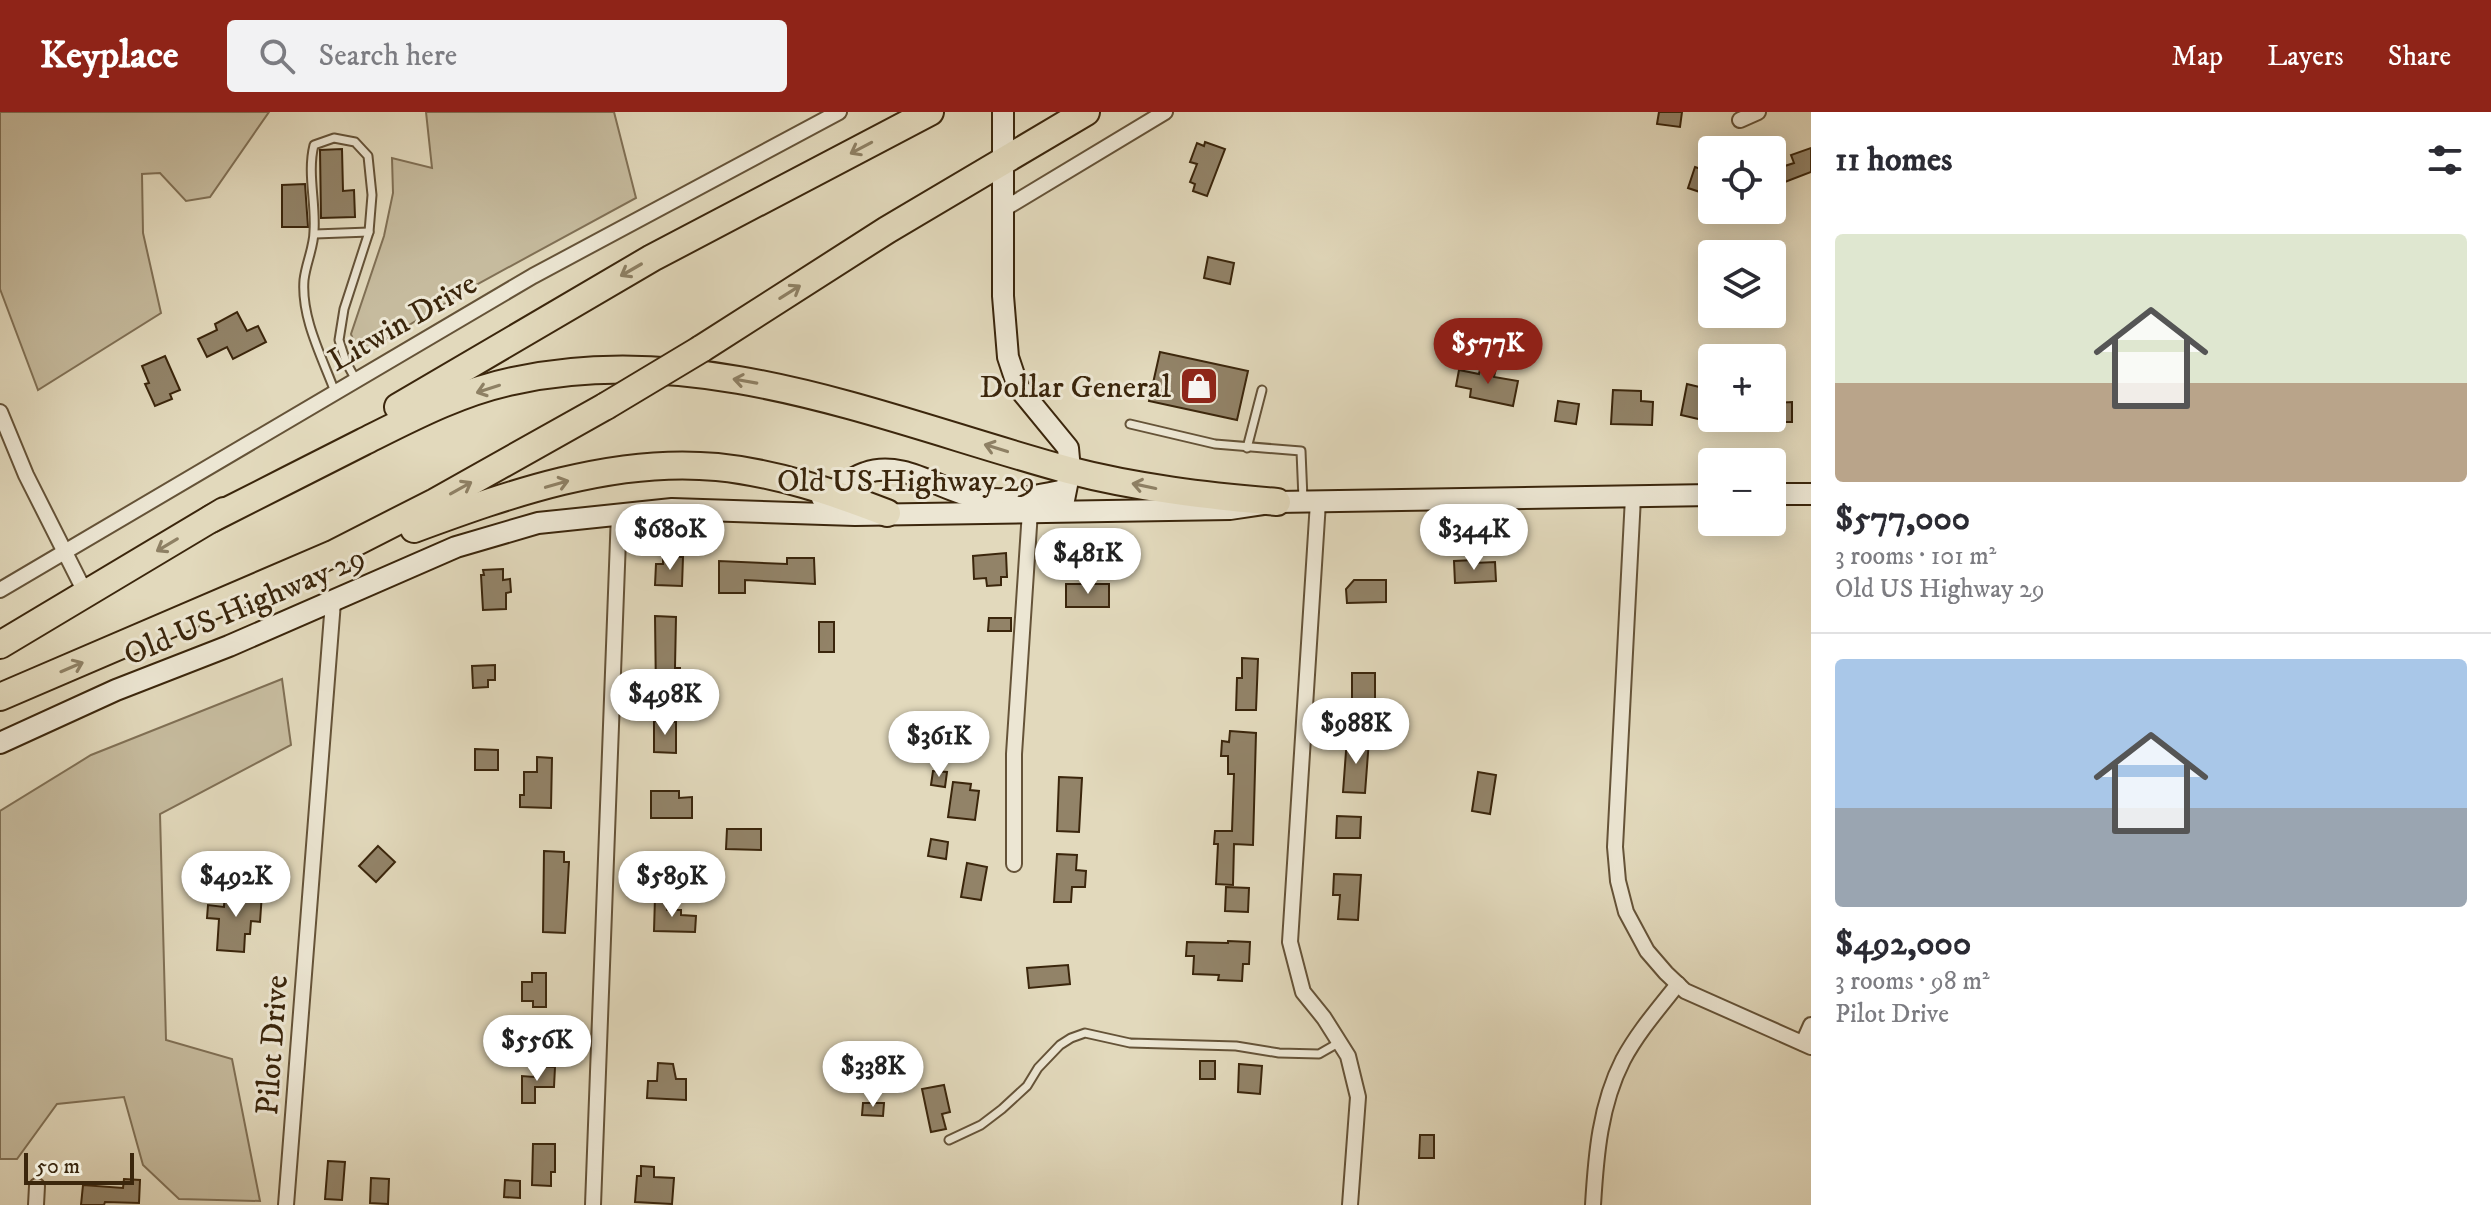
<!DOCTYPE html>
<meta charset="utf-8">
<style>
:root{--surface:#fff;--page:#f2f2f3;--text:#2b2b33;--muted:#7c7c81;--line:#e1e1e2;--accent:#8f2418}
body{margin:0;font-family:"IM FELL DW Pica",serif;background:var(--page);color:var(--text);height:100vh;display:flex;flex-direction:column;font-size:30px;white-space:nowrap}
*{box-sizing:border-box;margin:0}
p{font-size:26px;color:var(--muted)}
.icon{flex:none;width:44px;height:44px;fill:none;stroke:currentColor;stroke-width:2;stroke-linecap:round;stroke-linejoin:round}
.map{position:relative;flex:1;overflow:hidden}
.sheet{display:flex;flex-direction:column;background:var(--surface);width:680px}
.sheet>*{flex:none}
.fabs{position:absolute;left:1698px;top:24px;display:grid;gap:16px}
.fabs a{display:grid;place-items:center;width:88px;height:88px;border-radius:8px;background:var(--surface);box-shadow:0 4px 20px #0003;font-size:40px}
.scale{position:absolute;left:24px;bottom:20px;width:110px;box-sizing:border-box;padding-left:8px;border:4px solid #3b260c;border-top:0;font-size:22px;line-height:28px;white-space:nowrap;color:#3b260c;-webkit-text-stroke:6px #ece6d3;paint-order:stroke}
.price{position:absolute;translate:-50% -68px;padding:0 18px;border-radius:28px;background:#fff;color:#222;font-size:26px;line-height:52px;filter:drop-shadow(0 2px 4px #0008)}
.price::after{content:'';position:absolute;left:50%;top:48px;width:24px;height:18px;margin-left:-12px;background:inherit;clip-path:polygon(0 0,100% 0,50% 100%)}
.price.current{background:var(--accent);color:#fff}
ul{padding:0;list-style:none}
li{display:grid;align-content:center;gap:16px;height:424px;padding:0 24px}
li+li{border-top:2px solid var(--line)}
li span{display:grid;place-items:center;height:248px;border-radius:8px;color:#555}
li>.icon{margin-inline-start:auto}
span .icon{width:144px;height:144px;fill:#fffc;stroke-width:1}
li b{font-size:34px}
h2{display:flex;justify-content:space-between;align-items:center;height:96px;padding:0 24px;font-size:34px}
header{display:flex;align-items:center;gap:48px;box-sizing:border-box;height:112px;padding:0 40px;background:var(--accent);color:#fff}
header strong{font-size:38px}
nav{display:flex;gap:44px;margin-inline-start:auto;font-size:28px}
.search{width:560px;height:72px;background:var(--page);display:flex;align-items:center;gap:20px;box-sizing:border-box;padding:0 28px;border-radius:8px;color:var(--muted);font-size:30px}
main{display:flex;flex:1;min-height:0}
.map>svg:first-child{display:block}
.green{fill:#c6bb9e;stroke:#807055;stroke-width:2}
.building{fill:#928368;stroke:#3b260c;stroke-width:2}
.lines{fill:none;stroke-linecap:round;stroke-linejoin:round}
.lane-casing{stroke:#655338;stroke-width:11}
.street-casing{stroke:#655338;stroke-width:18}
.secondary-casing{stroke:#3b260c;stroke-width:24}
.highway-casing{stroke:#3b260c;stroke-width:30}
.lane{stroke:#ece6d3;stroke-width:7}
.street{stroke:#ece6d3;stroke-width:14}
.secondary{stroke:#ece6d3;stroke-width:20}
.highway{stroke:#e2d9bc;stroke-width:26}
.highway-bridge-casing{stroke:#3b260c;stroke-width:30;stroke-linecap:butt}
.highway-bridge{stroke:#e2d9bc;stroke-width:26}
.oneway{stroke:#8e8064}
.labels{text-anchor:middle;stroke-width:6;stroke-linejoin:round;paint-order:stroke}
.street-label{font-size:32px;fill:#3b260c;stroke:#ece6d3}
.poi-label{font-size:32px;fill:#3b260c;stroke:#ece6d3;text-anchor:end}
</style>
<header>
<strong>Keyplace</strong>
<div class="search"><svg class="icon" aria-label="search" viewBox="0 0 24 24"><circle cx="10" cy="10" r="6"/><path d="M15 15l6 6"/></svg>Search here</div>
<nav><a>Map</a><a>Layers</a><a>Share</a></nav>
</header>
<main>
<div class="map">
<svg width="1811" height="1093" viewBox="0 0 1811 1093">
<rect width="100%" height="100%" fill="#e2d9bc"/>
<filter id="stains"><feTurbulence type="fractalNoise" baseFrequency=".0025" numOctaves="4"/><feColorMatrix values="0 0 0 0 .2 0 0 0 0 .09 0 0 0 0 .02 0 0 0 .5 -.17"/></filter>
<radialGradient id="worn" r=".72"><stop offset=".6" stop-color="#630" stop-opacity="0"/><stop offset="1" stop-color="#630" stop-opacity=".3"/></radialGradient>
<!-- green -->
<g class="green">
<polygon points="0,0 269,0 210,85 186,89 160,61 142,62 143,121 161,201 38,278 0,177"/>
<polygon points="426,0 614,0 636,86 474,174 359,243 351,222 384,124 393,81 392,46 432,56"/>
<polygon points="282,567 291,633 160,702 166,928 232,947 260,1089 179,1087 143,1053 124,985 57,992 17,1047 0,1047 0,699 91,643"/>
</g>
<!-- building -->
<g class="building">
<polygon points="1659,0 1682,0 1680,15 1657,12"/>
<polygon points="1205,30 1225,37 1207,84 1193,79 1195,72 1190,70 1197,52 1190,50 1197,31 1204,34"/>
<polygon points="1811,36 1811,60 1772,75 1772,58 1794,51 1791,43"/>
<polygon points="342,37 343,79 354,78 355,105 321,106 320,38"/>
<polygon points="1695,55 1712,61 1712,84 1688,76"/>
<polygon points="305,72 308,115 282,115 282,73"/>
<polygon points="1208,145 1234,151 1230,172 1204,166"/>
<polygon points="237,200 247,219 258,214 266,230 233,247 227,235 207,245 198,227 217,218 215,212"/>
<polygon points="1160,240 1248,259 1237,308 1149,289"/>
<polygon points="165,244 180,278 170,282 172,287 155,294 145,272 149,271 142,254"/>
<polygon points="1481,253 1496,256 1494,265 1518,269 1513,294 1470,285 1471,277 1456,274 1459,258 1479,262"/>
<polygon points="1687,272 1712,278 1707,309 1681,303"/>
<polygon points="1613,278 1641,279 1641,289 1653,290 1652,313 1611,312"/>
<polygon points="1558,289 1579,292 1576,312 1555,309"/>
<polygon points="1792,290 1792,310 1772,310 1772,291"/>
<polygon points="1006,441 1007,465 1001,465 1001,473 987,474 986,466 974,467 973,444"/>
<polygon points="663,444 683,445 682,474 655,473 656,452 663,452"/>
<polygon points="787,446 814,446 815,472 745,468 745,481 719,481 719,449 787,452"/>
<polygon points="1474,448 1474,451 1495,450 1496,469 1455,471 1454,449"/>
<polygon points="503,457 503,468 510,467 511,480 506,481 506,497 483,498 481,463 484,463 483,458"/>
<polygon points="1354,468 1386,468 1386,490 1347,491 1346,477"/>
<rect x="1066" y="472" width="43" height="23"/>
<polygon points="655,504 676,505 675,556 680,556 679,583 656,583"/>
<polygon points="989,506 1011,506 1011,519 988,519"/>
<rect x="819" y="510" width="15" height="30"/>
<polygon points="1242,546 1258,547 1256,598 1236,598 1237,566 1242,566"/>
<polygon points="495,553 495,568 488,568 488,575 473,576 472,554"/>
<rect x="1352" y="561" width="23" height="32"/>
<polygon points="654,609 676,610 676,641 654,640"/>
<polygon points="1230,619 1256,621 1253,733 1234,732 1233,773 1216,772 1218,732 1214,732 1215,719 1232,719 1234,662 1228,662 1228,644 1221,644 1222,629 1229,630"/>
<polygon points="1347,626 1369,628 1365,681 1343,680"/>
<polygon points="475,637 498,638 498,658 475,658"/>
<polygon points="537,645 552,646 551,696 520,695 520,683 524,683 524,660 537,660"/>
<polygon points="933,659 947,660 945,675 931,673"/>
<polygon points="1478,660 1496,663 1490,702 1472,699"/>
<polygon points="1059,665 1082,666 1079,720 1057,719"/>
<polygon points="953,670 971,672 970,678 979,679 975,708 948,705"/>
<polygon points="651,679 679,679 679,686 692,685 692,706 651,706"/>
<polygon points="1337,704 1361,705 1360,726 1336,726"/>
<polygon points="727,717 761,717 761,738 726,737"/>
<polygon points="931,727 948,730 946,747 928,744"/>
<polygon points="378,734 395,750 376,770 359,754"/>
<polygon points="544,739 564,740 564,750 569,750 565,821 543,820"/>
<polygon points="1057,742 1077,743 1076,758 1086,759 1085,775 1072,775 1071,790 1054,790"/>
<polygon points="967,751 987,755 981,788 961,785"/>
<polygon points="1334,762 1361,763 1358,808 1338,807 1340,783 1333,783"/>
<polygon points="1226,775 1249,776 1248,800 1225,799"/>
<polygon points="225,778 262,781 260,810 251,809 250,822 245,822 244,840 217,838 219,807 207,806 208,793 224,795"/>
<polygon points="655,785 667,785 667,798 681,798 681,803 696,804 695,820 654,819"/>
<polygon points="1228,829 1250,830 1249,852 1243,852 1242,869 1218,868 1219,863 1193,862 1194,844 1186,844 1187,830 1228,831"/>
<polygon points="1068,853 1070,872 1029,876 1027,856"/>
<polygon points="532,861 546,861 546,895 533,895 533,889 522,889 522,870 532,870"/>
<rect x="1200" y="949" width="15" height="18"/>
<polygon points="658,951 673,952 676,967 686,967 686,988 647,986 648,969 657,969"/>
<polygon points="1239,952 1262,954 1260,982 1238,980"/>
<polygon points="534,954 555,955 554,975 535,975 535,991 522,991 522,964 534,965"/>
<polygon points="944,973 950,1000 942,1002 946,1017 931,1020 922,977"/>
<polygon points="863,991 884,991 883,1004 862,1003"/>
<polygon points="1420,1023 1434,1023 1434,1046 1419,1046"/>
<polygon points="533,1032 555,1032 555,1060 551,1060 551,1074 532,1073"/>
<polygon points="328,1049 345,1050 342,1088 325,1087"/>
<polygon points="641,1054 654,1055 654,1065 674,1066 672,1092 635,1090 637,1064 641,1064"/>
<polygon points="371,1066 389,1067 388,1092 370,1091"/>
<polygon points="124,1067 140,1068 139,1091 105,1090 104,1093 81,1093 83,1073 123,1076"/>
<polygon points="505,1068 520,1069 520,1086 504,1085"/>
</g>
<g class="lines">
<defs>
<g id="lane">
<polyline points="315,122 369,120"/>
<path d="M335 280C322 245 301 206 304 168 306 151 314 135 314 119 316 90 307 61 314 33L334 26 355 30 368 44 372 83 369 120 344 197 339 228 346 250 356 268"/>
<polyline points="1130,312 1215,332 1301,339 1303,387"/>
<polyline points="1247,336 1262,278"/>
<polyline points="949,1028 981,1013 1002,997 1027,974 1038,956 1060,933 1071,926 1085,921 1130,931 1236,934 1279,941 1319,942 1340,930"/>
</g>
<g id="street">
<polyline points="1740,8 1758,0"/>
<polyline points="1004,97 1165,0"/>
<polyline points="0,300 26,363 86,482"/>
<polyline points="1633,385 1615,735 1618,769 1626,800 1647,839 1666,861 1685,879 1811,935"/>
<polyline points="1318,390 1290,830 1303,880 1324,906 1348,944 1358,985 1350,1093"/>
<polyline points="0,478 533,164 839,0"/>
<polyline points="1014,752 1014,642 1030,399"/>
<polyline points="1803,931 1811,913"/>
<polyline points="36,1093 37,1074"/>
<polyline points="286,1093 333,490"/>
<polyline points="593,1093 619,401"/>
<path d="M1593 1093C1596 1043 1600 993 1623 948 1638 920 1659 896 1678 872"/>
</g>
<g id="secondary">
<polyline points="1003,0 1003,184 1008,245 1018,275 1068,336 1070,358 1062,398"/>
<polyline points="1772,382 1811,382"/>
<path d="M822 386C835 378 850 366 865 361 904 347 942 380 979 386 1009 390 1036 384 1065 378"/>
<polyline points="0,631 116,578 229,534 456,435 538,411 672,397 855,403 1230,397 1277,390 1712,383"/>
</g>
<g id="highway">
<polyline points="701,237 887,118 1086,0"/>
<polyline points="398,295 652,146 930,0"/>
<path d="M211 407C262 381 312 356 363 330 411 306 460 280 513 269 704 227 888 309 1068 358 1137 376 1207 384 1277 390"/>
<path d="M414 417C509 382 613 345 717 355 776 361 833 380 887 401"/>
<polyline points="0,533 224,399"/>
<polyline points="0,585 333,442 435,390 606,294"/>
</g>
</defs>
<!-- lane casing -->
<use href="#lane" class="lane-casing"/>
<!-- street casing -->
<use href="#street" class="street-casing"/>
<!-- secondary casing -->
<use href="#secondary" class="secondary-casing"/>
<!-- highway casing -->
<use href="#highway" class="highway-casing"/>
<!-- lane -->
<use href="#lane" class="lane"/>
<!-- street -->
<use href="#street" class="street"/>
<!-- secondary -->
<use href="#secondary" class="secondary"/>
<!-- highway -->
<use href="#highway" class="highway"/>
<defs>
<polyline id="highway-bridge" points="606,294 701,237"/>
</defs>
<!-- highway-bridge casing -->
<use href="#highway-bridge" class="highway-bridge-casing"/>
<!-- highway-bridge -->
<use href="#highway-bridge" class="highway-bridge"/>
</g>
<!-- one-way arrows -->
<defs><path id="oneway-shaft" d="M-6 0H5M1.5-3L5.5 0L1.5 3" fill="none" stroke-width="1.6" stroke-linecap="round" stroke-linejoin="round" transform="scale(2)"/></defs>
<g class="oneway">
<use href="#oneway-shaft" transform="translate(861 36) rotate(152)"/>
<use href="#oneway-shaft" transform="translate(631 158) rotate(150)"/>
<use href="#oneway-shaft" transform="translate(790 180) rotate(-32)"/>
<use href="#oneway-shaft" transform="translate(745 269) rotate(-170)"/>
<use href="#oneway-shaft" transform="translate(488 277) rotate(162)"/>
<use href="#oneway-shaft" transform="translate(996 336) rotate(-163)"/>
<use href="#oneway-shaft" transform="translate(557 372) rotate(-16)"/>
<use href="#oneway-shaft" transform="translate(1144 374) rotate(-168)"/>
<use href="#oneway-shaft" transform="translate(461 376) rotate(-29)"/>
<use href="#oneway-shaft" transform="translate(167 433) rotate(149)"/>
<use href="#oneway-shaft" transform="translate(72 555) rotate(-23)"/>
</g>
<!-- icons -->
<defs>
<symbol id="shop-square" viewBox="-11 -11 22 22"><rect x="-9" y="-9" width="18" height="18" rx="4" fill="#8f2418" stroke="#ece6d3"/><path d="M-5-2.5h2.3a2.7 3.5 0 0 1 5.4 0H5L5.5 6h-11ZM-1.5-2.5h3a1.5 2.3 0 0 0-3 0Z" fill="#fff"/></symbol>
</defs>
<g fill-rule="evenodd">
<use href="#shop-square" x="1177" y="252" width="44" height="44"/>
</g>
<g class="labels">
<!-- street labels -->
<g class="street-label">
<text transform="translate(402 209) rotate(-30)" y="11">Litwin Drive</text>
<text x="906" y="379">Old US Highway 29</text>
<text transform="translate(244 493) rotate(-23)" y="11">Old US Highway 29</text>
<text transform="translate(271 933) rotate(-86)" y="11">Pilot Drive</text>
</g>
<!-- poi labels -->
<g class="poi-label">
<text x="1171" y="285">Dollar General</text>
</g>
</g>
<rect width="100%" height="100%" filter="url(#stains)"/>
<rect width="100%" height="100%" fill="url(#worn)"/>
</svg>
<div class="fabs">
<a><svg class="icon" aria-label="locate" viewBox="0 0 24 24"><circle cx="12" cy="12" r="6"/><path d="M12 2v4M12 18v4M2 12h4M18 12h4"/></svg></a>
<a><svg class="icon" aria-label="layers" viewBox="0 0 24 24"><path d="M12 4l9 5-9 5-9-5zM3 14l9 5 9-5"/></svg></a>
<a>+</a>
<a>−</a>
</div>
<div class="scale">50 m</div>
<b class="price current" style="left:1488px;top:274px">$577K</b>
<b class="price" style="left:670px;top:460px">$680K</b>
<b class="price" style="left:1474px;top:460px">$344K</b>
<b class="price" style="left:1088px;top:484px">$481K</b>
<b class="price" style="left:665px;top:625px">$498K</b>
<b class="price" style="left:1356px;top:654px">$988K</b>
<b class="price" style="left:939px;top:667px">$361K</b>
<b class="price" style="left:236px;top:807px">$492K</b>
<b class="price" style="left:672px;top:807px">$589K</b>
<b class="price" style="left:537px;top:971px">$556K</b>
<b class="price" style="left:873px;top:997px">$338K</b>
</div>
<section class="sheet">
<h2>11 homes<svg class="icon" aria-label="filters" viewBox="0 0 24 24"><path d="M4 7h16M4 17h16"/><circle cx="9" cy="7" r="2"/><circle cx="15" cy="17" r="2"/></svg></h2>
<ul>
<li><span style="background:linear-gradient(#dfe7d0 60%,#b9a48a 0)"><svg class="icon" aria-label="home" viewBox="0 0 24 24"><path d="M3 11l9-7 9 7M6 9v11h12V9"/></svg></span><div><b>$577,000</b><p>3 rooms · 101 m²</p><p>Old US Highway 29</p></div></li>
<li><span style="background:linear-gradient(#a9c7e8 60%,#9aa5b1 0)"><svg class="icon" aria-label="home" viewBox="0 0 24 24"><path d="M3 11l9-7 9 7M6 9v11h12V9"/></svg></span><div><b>$492,000</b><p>3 rooms · 98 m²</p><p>Pilot Drive</p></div></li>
</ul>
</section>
</main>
